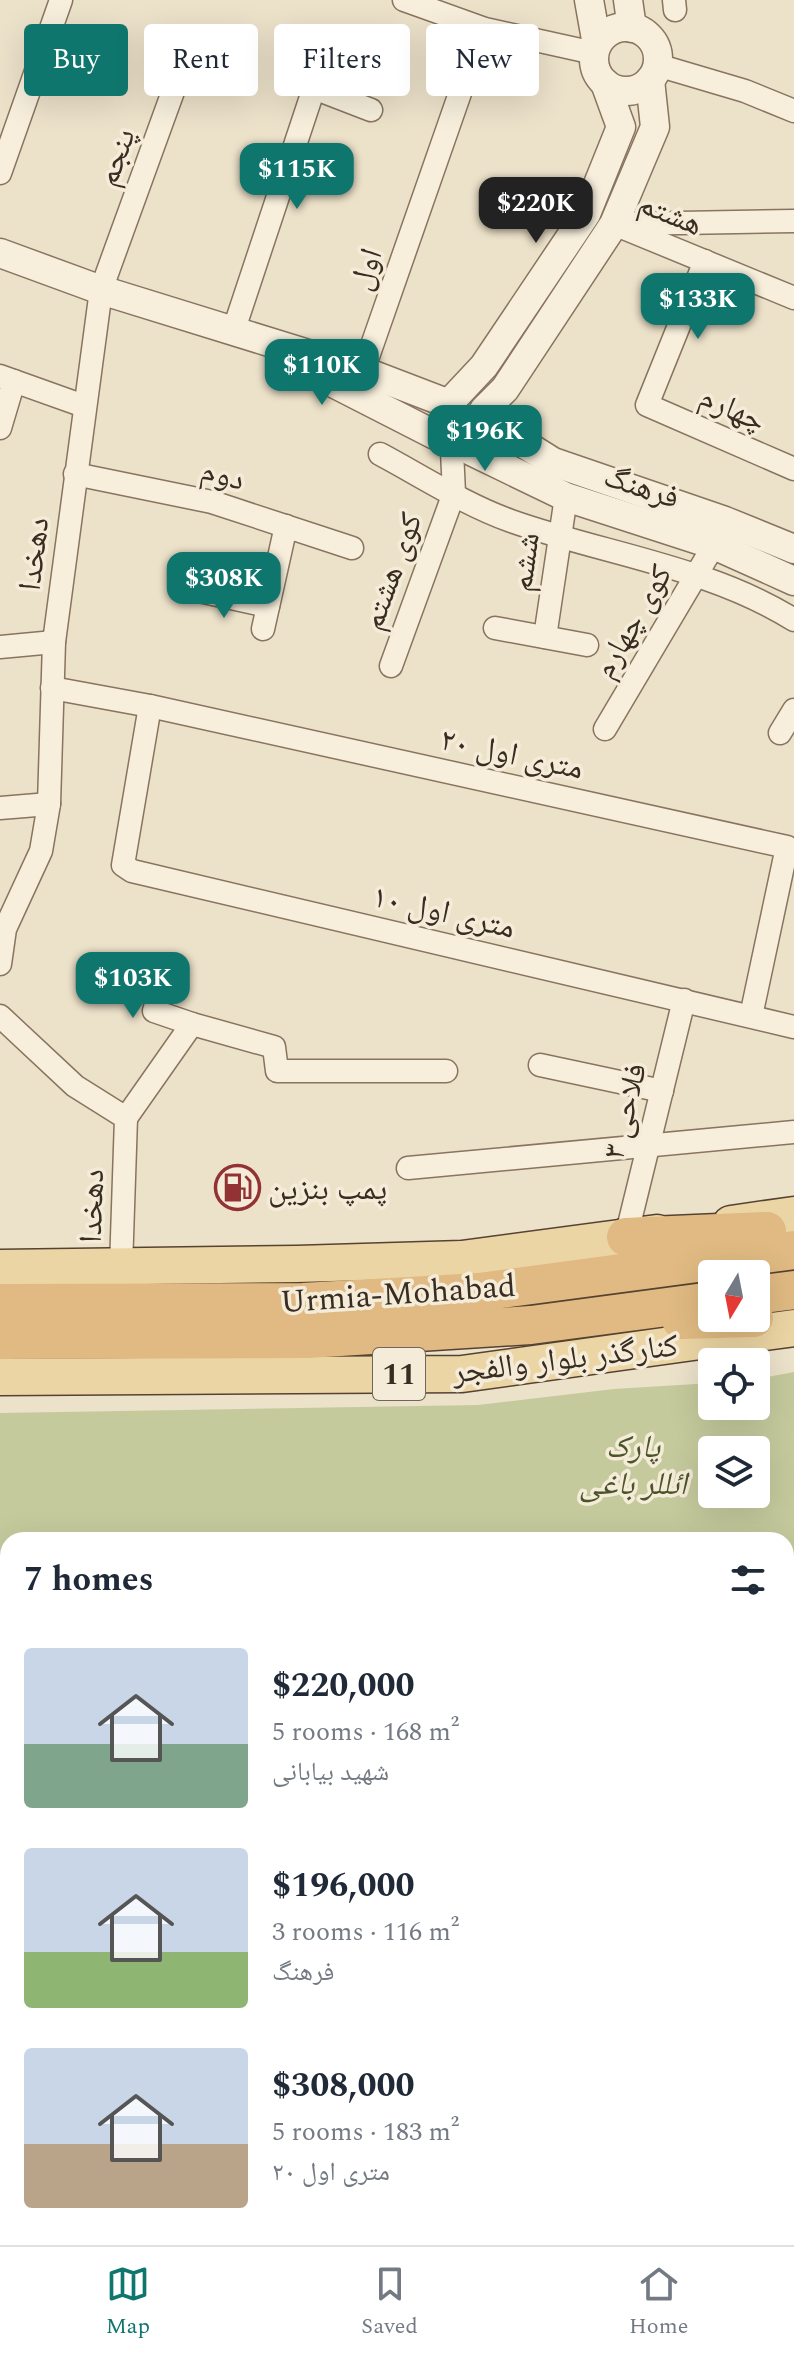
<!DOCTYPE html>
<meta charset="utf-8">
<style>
:root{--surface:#fff;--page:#f2f2f3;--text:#1f2937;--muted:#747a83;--line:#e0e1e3;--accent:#0f766e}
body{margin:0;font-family:Spectral,"Noto Naskh Arabic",serif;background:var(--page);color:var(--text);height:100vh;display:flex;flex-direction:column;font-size:30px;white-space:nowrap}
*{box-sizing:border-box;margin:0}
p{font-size:26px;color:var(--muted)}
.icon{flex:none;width:44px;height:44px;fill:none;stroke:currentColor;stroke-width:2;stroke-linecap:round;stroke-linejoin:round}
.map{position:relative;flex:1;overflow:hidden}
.side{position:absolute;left:0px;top:1532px;width:794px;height:714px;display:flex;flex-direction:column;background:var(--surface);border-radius:24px 24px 0 0;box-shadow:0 8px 32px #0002}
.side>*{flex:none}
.banner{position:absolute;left:24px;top:24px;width:746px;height:72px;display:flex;gap:16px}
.needle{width:52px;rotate:190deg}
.fabs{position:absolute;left:698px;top:1260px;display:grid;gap:16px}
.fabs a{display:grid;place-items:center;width:72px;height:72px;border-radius:8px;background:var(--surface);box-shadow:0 8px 32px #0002;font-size:40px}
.price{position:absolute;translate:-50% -68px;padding:0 18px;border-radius:16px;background:var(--accent);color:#fff;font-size:26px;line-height:52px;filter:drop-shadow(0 2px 4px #0008)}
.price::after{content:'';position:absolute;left:50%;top:48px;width:24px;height:18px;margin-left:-12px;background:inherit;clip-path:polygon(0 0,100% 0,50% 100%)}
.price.current{background:#222;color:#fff}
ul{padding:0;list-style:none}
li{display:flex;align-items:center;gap:24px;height:200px;padding:0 24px}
li span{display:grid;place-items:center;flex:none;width:224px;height:160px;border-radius:8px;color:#555}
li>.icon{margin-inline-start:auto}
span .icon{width:96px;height:96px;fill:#fffc;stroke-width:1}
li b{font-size:34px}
h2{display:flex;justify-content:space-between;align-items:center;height:96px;padding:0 24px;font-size:34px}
.chip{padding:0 28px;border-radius:8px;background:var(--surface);box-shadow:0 8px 32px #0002;font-size:28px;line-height:72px}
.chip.current{background:var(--accent);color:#fff}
.dock{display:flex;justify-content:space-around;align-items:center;height:112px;border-top:2px solid var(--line);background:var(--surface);font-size:22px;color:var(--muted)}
.dock a{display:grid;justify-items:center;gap:4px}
.dock .current{color:var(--accent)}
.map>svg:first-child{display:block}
.green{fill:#c5ca9d;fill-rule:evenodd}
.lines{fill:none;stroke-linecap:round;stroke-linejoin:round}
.river{stroke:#aac1ba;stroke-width:34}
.minor-casing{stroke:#88745f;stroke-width:25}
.tertiary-casing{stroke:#88745f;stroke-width:31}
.primary-casing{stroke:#564232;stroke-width:39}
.trunk-casing{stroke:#564232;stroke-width:41}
.minor{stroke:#f7efdc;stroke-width:22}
.tertiary{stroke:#f7efdc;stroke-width:28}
.primary{stroke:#ecd5a4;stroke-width:36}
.trunk{stroke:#e0ba82;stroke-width:38}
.labels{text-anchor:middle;stroke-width:7;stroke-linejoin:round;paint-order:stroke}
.shield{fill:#f4ecd8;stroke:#716658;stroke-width:2}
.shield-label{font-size:30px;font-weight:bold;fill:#392c21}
.street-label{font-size:32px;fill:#392c21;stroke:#f4ecd8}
.poi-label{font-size:32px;fill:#392c21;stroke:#f4ecd8;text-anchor:start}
.park-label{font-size:32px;font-style:italic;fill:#4a5429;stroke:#f4ecd8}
</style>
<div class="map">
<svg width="794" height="2245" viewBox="0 0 794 2245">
<rect width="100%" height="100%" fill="#ece1c9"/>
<!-- green -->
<g class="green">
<path d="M794 1372V1817L786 1818V1540H8V1830L0 1831V1413L478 1405 614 1389 712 1383V1406H756V1379ZM712 1450H756V1494H712Z"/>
<polygon points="786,1942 794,1944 794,2043 786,2041"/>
</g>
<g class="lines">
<!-- river -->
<g class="river">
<polyline points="0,1878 8,1877"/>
<polyline points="786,1888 794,1889"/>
</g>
<defs>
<g id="minor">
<polyline points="404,0 485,29 594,53"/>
<polyline points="674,0 675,10"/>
<polyline points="657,65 745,91 794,111"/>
<polyline points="0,173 61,0"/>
<polyline points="614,224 794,298"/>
<polyline points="623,224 794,221"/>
<polyline points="705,261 647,405 794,469"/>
<polyline points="233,332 314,88 371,110"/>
<polyline points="363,371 474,53"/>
<polyline points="0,376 84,406"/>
<polyline points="0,428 14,381"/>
<path d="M380 454C423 477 466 505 511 521 604 554 710 567 794 620"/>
<polyline points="75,474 212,502 352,548"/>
<polyline points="190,589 268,606"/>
<polyline points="495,628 587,645"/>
<polyline points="263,629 286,526"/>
<polyline points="545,637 566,497"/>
<polyline points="0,647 54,642"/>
<polyline points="391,666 454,493 452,451"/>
<polyline points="52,688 150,706 787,847 751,1016"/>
<polyline points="150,706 123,865 132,871 794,1027"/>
<polyline points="605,729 714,545"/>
<polyline points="780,733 794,710"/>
<polyline points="0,808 49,804"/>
<polyline points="0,964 5,929 41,851 49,804 54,642 101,290 183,64 164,58"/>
<polyline points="166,971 154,1011 192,1024"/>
<polyline points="0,1016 75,1086 126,1118 121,1267"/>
<polyline points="540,1065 662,1091"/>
<polyline points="126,1118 192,1024 274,1047 277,1071 446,1071"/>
<polyline points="408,1168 794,1132"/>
<polyline points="626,1237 684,1000"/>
<polyline points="0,2192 8,2182"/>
<polyline points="531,2238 536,2245"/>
<polyline points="619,2238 627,2245"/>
<polyline points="0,2241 5,2245"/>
<polyline points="181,2245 186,2238"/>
</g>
<g id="tertiary">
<polyline points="589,0 597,45"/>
<polyline points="628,0 632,28"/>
<circle cx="626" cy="59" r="32"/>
<polyline points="0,253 101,290 363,371 444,402"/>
<polyline points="298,365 435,435"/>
<polyline points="454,398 484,366 586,214 621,127 605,83"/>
<polyline points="484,410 505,389 614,224 655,127 650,80"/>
<polyline points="489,422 553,462 725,521 794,549"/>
<polyline points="471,451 566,497 714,545 794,581"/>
<polyline points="0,1989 8,1988"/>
<polyline points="786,2078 794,2080"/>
<polyline points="385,2238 390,2245"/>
</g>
<g id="primary">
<polyline points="731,1224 794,1215"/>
<polyline points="0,1268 297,1264 462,1259 657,1233"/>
<polyline points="0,1377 462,1374 794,1328"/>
</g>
<g id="trunk">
<polyline points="626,1237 767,1231"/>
<polyline points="756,1295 794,1290"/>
<polyline points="0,1303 303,1302 479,1292 794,1250"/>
<polyline points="681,1320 754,1318"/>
<polyline points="0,1340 308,1339 531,1325 712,1301"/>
</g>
</defs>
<!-- minor casing -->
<use href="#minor" class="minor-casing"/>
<!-- tertiary casing -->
<use href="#tertiary" class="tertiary-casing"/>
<!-- primary casing -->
<use href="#primary" class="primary-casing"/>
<!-- trunk casing -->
<use href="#trunk" class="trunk-casing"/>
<!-- minor -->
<use href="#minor" class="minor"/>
<!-- tertiary -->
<use href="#tertiary" class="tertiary"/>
<!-- primary -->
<use href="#primary" class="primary"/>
<!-- trunk -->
<use href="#trunk" class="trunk"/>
</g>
<!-- icons -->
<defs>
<symbol id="fuel-ring" viewBox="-11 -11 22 22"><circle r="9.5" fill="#f4ecd8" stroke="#933234" stroke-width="1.5"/><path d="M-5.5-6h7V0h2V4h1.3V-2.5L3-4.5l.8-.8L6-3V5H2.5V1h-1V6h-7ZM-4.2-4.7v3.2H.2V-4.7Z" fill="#933234"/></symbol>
</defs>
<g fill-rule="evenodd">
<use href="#fuel-ring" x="212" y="1162" width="51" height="51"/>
</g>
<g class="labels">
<!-- shield labels -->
<rect class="shield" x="373" y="1348" width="52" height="52" rx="6"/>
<g class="shield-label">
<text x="399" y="1384">11</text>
</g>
<!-- street labels -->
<g class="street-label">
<text transform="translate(115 157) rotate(-70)" y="11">پنجم</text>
<text transform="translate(671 213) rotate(22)" y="11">هشتم</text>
<text transform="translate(365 269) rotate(-71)" y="11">اول</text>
<text transform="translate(733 408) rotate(24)" y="11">چهارم</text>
<text transform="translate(223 474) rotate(15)" y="11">دوم</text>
<text transform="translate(642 486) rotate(18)" y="11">فرهنگ</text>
<text transform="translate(33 554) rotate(-83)" y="11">دهخدا</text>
<text transform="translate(524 562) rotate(-82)" y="11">ششم</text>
<text transform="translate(391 571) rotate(-70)" y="11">کوی هشتم</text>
<text transform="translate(632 621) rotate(-60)" y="11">کوی چهارم</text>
<text transform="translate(512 753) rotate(12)" y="11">۲۰ متری اول</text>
<text transform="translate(444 911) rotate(13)" y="11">۱۰ متری اول</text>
<text transform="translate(624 1111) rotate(-76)" y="11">فلاحی ۳</text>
<text transform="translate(91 1206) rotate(-88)" y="11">دهخدا</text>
<text transform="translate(398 1293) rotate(-4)" y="11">Urmia-Mohabad</text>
<text transform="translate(565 1358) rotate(-7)" y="11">کنارگذر بلوار والفجر</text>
</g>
<!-- poi labels -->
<g class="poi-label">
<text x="268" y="1199">پمپ بنزین</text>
</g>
<!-- park labels -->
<g class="park-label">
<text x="633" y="1457">پارک<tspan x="633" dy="37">ائللر باغی</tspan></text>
</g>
</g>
</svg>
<div class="fabs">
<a><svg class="needle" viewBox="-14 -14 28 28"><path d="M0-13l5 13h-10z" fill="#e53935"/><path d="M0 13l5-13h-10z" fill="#747a83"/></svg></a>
<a><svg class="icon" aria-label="locate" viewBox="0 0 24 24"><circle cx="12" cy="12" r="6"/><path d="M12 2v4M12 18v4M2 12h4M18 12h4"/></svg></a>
<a><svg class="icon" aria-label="layers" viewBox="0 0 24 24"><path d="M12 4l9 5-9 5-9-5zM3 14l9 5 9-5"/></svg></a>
</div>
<b class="price" style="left:297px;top:211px">$115K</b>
<b class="price current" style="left:536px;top:245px">$220K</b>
<b class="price" style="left:698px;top:341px">$133K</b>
<b class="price" style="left:322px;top:407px">$110K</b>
<b class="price" style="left:485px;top:473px">$196K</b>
<b class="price" style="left:224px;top:620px">$308K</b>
<b class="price" style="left:133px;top:1020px">$103K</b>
<div class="banner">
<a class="chip current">Buy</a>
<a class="chip">Rent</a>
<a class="chip">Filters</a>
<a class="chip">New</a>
</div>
<section class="side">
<h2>7 homes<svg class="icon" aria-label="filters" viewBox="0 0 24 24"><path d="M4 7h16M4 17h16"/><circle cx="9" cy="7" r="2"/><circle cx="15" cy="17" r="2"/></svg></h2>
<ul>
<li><span style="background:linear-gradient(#c9d6e8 60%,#7fa58c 0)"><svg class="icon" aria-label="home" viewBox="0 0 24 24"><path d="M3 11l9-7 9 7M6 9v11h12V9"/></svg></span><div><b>$220,000</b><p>5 rooms · 168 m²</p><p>شهید بیابانی</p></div></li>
<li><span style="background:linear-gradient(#c9d6e8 65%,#8fb573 0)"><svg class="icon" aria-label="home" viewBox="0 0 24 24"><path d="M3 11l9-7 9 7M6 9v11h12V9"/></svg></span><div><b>$196,000</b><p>3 rooms · 116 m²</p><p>فرهنگ</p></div></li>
<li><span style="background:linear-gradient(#c9d6e8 60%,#b9a48a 0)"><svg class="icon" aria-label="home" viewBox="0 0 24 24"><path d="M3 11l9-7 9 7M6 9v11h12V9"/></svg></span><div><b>$308,000</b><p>5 rooms · 183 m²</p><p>۲۰ متری اول</p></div></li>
</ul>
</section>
</div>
<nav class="dock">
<a class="current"><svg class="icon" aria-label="map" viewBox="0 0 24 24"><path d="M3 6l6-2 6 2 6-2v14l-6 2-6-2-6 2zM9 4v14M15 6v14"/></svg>Map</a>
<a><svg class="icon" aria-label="saved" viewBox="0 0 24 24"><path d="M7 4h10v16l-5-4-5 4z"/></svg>Saved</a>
<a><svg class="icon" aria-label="home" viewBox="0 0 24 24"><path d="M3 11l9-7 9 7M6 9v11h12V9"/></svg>Home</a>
</nav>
